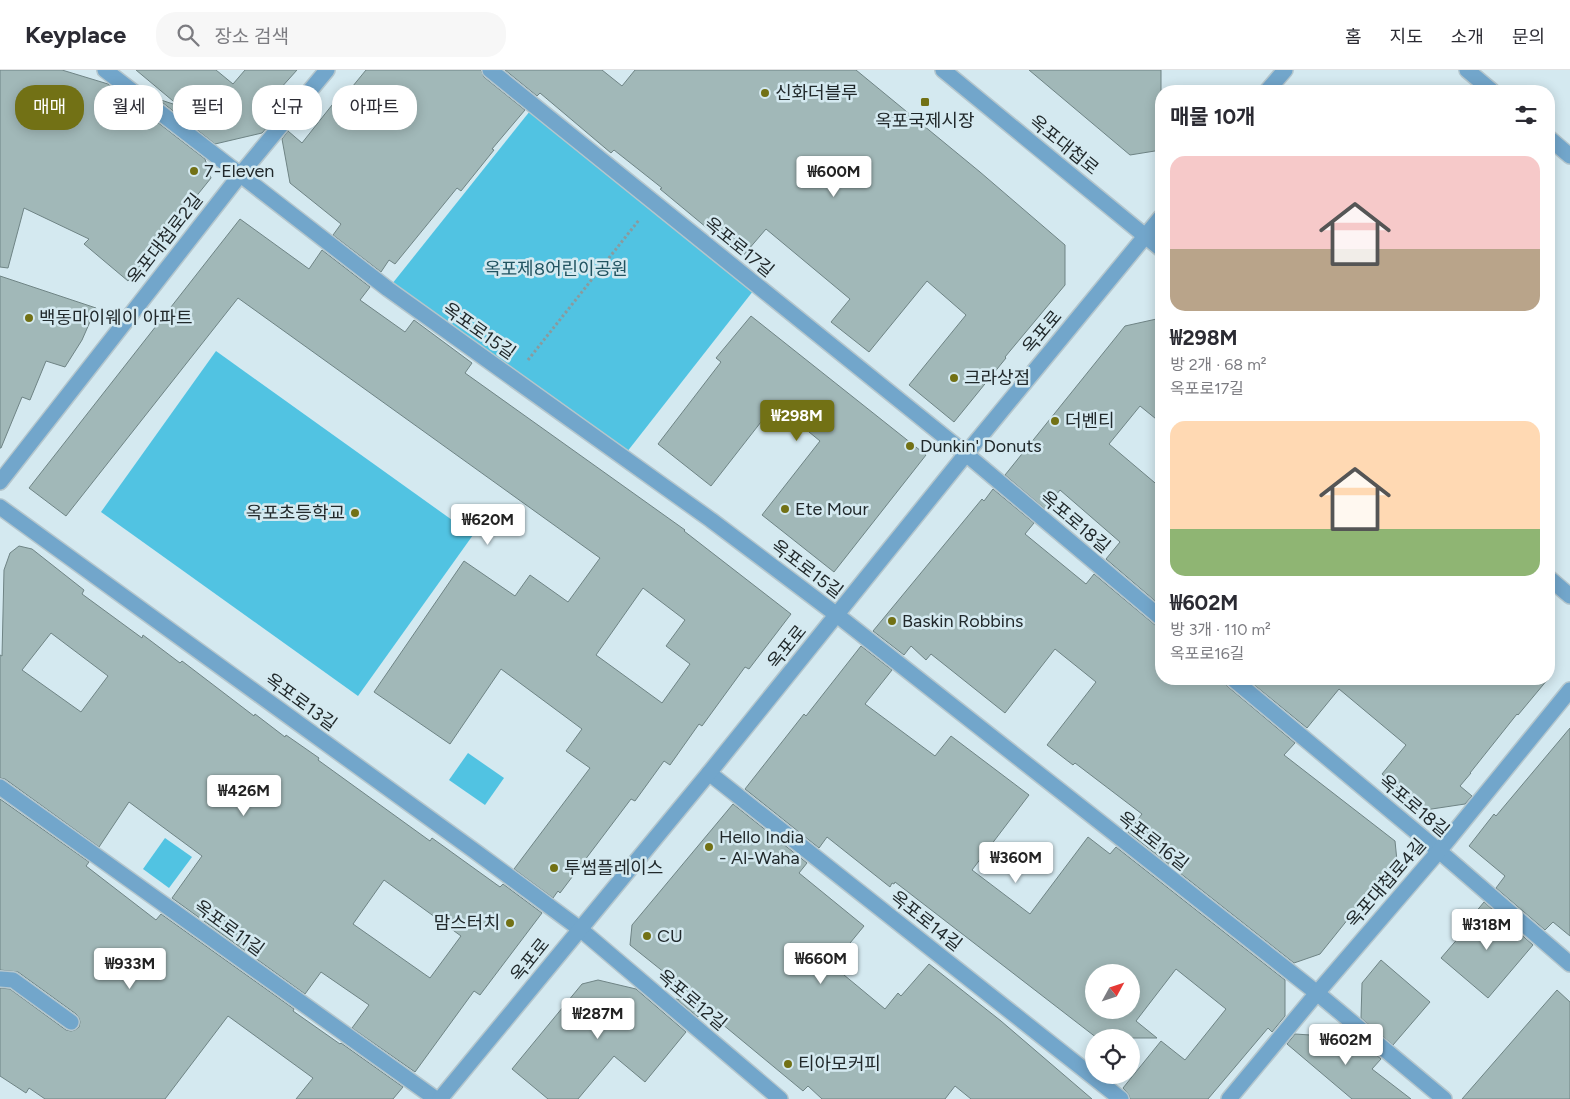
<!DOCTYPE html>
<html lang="ko">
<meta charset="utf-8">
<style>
:root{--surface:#fff;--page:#f7f7f7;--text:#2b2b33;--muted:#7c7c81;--line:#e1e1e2;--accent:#727115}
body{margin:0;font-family:Figtree,"Noto Sans KR",sans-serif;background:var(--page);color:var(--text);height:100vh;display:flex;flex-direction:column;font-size:19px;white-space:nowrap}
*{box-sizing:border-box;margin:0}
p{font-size:16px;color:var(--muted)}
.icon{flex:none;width:28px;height:28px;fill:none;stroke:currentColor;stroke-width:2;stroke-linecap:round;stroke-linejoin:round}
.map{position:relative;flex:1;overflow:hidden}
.drawer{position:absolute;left:1155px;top:15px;width:400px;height:600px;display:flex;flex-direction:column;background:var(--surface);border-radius:20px;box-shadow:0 2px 12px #0003}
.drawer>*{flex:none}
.hud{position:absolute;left:15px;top:15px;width:475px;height:45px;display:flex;gap:10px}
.needle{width:32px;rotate:50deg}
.controls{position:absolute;left:1085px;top:894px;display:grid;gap:10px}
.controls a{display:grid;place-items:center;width:55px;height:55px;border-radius:50%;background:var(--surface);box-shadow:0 2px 12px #0003;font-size:25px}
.price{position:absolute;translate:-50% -42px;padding:0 11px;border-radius:5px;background:#fff;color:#222;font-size:16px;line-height:32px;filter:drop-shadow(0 1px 2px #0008)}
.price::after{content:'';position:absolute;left:50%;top:30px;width:15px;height:11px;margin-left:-8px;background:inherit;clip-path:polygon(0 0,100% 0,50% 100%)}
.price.on{background:var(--accent);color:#fff}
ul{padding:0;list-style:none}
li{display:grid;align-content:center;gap:10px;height:265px;padding:0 15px}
li span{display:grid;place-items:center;height:155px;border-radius:15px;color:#555}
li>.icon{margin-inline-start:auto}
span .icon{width:90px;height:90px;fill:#fffc;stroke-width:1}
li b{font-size:21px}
h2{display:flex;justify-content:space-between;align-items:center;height:60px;padding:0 15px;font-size:21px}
.pill{padding:0 18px;border-radius:20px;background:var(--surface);box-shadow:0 2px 12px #0003;font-size:18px;line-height:45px}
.pill.on{background:var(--accent);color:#fff}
header{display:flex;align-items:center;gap:30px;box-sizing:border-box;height:70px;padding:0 25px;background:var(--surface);border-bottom:1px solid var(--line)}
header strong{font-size:24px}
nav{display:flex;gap:28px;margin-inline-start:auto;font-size:18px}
.search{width:350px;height:45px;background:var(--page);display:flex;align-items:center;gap:12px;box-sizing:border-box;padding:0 18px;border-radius:20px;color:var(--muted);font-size:19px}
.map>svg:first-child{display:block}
.green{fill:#51c3e2}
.building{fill:#a1b8b8;stroke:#6f8485;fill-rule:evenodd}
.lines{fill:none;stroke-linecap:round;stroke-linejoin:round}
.minor-casing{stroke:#b4c6cd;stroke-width:18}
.path{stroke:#8a9a9e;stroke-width:3;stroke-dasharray:2.5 2.5;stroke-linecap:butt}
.minor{stroke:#72a6cb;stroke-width:15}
.poi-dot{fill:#727115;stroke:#d4e9f0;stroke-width:2}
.labels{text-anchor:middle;stroke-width:5;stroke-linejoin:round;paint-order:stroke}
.poi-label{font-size:18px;fill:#21292b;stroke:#d4e9f0;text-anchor:start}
.street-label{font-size:18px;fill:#21292b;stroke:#d4e9f0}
.park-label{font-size:18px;fill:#215360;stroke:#d4e9f0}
</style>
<header>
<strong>Keyplace</strong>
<div class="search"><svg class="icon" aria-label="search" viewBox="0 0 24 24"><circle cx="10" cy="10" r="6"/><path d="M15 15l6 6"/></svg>장소 검색</div>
<nav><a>홈</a><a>지도</a><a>소개</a><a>문의</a></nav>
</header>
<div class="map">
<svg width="1570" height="1029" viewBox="0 0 1570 1029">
<rect width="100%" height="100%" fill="#d4e9f0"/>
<!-- green -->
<g class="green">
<polygon points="534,36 757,216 623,387 388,219"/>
<polygon points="216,281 473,465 358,626 101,442"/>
<polygon points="468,683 504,708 485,735 449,710"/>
<polygon points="165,768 192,787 169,818 143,799"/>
</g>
<!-- building -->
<g class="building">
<polygon points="0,0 62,0 108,14 205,89 211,108 128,211 84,174 89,169 24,138 8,198 0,197"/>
<polygon points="136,0 216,0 233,14 245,0 297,0 262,39 274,49 262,63 215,74 158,29 179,36"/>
<polygon points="366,0 481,0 484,7 525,40 492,79 494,80 461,121 457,118 395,194 389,190 381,202 333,165 341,154 290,113 282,69 288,61 302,73 336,30 339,33"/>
<polygon points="505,0 602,0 622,16 635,0 856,0 980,102 1065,175 1065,215 1005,287 1006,288 954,352 909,315 966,245 927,211 869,282 831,252 850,229 766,159 742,187 660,119 662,118 614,80 611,83 540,23 537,26"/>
<polygon points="1029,0 1161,0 1161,80 1130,85"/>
<path d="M240 149 309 199 322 180 370 217 360 230 405 262 414 250 472 293 465 303 685 460 684 461 791 544 749 599 745 597 702 656 699 654 670 695 664 691 635 731 631 729 560 823 558 821 553 828 514 799 590 698 566 681 582 659 501 599 450 674 374 622 464 491 515 526 530 505 568 532 600 488 238 228 66 446 29 418ZM643 518 685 550 666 576 690 594 662 633 596 585Z"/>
<polygon points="0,206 96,238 82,270 65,297 46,291 30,330 22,327 1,378 0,378"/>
<polygon points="751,246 926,385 834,502 762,445 820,371 775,334 711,416 658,374 721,292 716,288"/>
<polygon points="1161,248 1161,353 1140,336 1109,374 1161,418 1161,536 1106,489 1120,472 1060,420 1045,439 1005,405 1125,256"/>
<polygon points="993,419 1034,453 1025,464 1086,514 1094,504 1155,555 1161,557 1161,609 1224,609 1227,616 1295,673 1284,685 1395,771 1397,791 1371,825 1369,823 1320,884 1294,893 1128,762 1142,744 1075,693 1073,695 1047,675 1096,612 1055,579 1005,643 931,584 926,590 911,576 904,585 873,561 982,429 984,431"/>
<path d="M19 476 32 479 84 520 82 524 142 568 143 565 180 593 182 591 254 646 255 644 285 667 286 665 319 688 318 690 430 771 432 768 500 817 503 814 542 843 480 925 474 921 415 1002 352 958 369 935 321 902 305 924 172 828 202 786 129 732 99 777 5 709 0 708V585L2 586 4 500 10 483ZM51 563 108 606 81 642 22 600ZM384 810 461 866 430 908 353 854Z"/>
<path d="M861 576 892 600 865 634 935 686 951 666 1029 725 972 800 1030 844 1088 767 1110 784 1116 777 1285 910V946L1272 962 1268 958 1208 1029H1130L1129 1025 1123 1018 1161 971 1185 990 1226 939 1176 899 1136 951 1157 968H1097L895 812 894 814 892 813 890 817 827 767 819 778 745 719 804 644 806 646ZM1094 902H1131V940H1094Z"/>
<polygon points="1247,609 1548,609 1518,645 1517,644 1470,703 1471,703 1460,716 1472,726 1465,734 1425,740 1382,704 1406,675 1339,619 1307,658"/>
<polygon points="1570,658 1570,866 1553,852 1545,860 1496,818 1505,806 1469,776 1494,744 1496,746"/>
<polygon points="0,729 89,792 86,796 156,850 161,844 294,939 293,941 340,974 341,973 403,1017 393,1029 296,1029 313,1008 228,946 165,1029 45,1029 29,1018 26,1023 0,1006 0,918 10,919 66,960 71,961 75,960 79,957 80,952 79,948 76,944 18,902 0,900"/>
<polygon points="733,734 807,793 799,803 864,856 832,895 885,939 898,923 901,926 929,894 1001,951 1092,1029 971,1029 955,1016 945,1029 822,1029 808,1016 803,1021 704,939 698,947 676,929 705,935 630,875 632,855"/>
<polygon points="1484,832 1533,875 1488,928 1441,888 1473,851 1470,849"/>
<polygon points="1381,890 1430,932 1393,975 1361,948 1362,913"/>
<polygon points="598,910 636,919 686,962 645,1012 614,986 578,1029 548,1029 512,999 582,914"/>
<polygon points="1557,920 1570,932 1570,1029 1462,1029"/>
<polygon points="1295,964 1356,968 1381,989 1372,999 1411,1029 1352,1029 1287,974"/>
</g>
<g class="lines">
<defs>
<g id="minor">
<polyline points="105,0 388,219 711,450 837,545 1317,923 1444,1029"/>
<polyline points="490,0 966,384 1161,548"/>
<polyline points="943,0 1161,179"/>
<polyline points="1467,0 1492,21"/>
<polyline points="1267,21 1285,0"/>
<polyline points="1549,68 1570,86"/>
<polyline points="0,412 240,105 327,0"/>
<polyline points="0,437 476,782 580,859 780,1029"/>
<polyline points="1549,508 1570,526"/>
<polyline points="1233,609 1439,781 1570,894"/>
<polyline points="709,703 1121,1029"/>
<polyline points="0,717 436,1029"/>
<polyline points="0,909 13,910 71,952"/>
<polyline points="440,1029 709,703 966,384 1161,147"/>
<polyline points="1229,1029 1317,923 1439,781 1570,620"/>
</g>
</defs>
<!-- minor casing -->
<use href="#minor" class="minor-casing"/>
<!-- path -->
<polyline class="path" points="528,290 639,150"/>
<!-- minor -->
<use href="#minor" class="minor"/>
</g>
<!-- markers -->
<g class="poi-dot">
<circle cx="765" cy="23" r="5"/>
<rect x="920" y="27" width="10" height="10" rx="2.5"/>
<circle cx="194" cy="101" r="5"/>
<circle cx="29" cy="248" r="5"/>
<circle cx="954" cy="308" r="5"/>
<circle cx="1055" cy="351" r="5"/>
<circle cx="910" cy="376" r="5"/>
<circle cx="785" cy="439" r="5"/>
<circle cx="355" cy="443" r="5"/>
<circle cx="892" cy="551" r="5"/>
<circle cx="709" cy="777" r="5"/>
<circle cx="554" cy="798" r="5"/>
<circle cx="510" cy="853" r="5"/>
<circle cx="647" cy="866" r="5"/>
<circle cx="788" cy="994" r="5"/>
</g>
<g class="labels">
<!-- poi labels -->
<g class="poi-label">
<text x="775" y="29">신화더블루</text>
<text x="925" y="57" text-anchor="middle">옥포국제시장</text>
<text x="204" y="107">7-Eleven</text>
<text x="39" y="254">백동마이웨이 아파트</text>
<text x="964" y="314">크라상점</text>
<text x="1065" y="357">더벤티</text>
<text x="920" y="382">Dunkin' Donuts</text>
<text x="795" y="445">Ete Mour</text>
<text x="345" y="449" text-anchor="end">옥포초등학교</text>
<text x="902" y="557">Baskin Robbins</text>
<text x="719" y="773">Hello India<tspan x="719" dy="21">- Al-Waha</tspan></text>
<text x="564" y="804">투썸플레이스</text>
<text x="500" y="859" text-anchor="end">맘스터치</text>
<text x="657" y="872">CU</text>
<text x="798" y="1000">티아모커피</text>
</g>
<!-- street labels -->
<g class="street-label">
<text transform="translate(1064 75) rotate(39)" y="6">옥포대첩로</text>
<text transform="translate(165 169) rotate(-52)" y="6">옥포대첩로2길</text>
<text transform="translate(739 177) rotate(39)" y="6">옥포로17길</text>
<text transform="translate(479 261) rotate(35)" y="6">옥포로15길</text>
<text transform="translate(1042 262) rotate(-50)" y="6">옥포로</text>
<text transform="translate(1075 452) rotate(40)" y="6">옥포로18길</text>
<text transform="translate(807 499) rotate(37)" y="6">옥포로15길</text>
<text transform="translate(787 577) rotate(-51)" y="6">옥포로</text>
<text transform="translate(301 632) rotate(36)" y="6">옥포로13길</text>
<text transform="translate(1414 736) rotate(40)" y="6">옥포로18길</text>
<text transform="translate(1153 771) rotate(38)" y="6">옥포로16길</text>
<text transform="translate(1386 813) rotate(-49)" y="6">옥포대첩로4길</text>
<text transform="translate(926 851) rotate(38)" y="6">옥포로14길</text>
<text transform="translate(229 858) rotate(36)" y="6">옥포로11길</text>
<text transform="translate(530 890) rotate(-51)" y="6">옥포로</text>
<text transform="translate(692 930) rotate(40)" y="6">옥포로12길</text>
</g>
<!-- park labels -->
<g class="park-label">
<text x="556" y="205">옥포제8어린이공원</text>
</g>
</g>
</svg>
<div class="controls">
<a><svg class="needle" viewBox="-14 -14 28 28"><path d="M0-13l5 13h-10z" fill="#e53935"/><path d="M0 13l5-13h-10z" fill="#7c7c81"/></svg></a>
<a><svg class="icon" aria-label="locate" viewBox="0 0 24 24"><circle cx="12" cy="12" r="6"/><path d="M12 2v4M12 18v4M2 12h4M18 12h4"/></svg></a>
</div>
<b class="price" style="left:834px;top:128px">₩600M</b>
<b class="price on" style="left:797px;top:372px">₩298M</b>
<b class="price" style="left:488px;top:476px">₩620M</b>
<b class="price" style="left:244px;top:747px">₩426M</b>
<b class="price" style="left:1016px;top:814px">₩360M</b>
<b class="price" style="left:1487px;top:881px">₩318M</b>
<b class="price" style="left:821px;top:915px">₩660M</b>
<b class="price" style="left:130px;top:920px">₩933M</b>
<b class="price" style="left:598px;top:970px">₩287M</b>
<b class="price" style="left:1346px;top:996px">₩602M</b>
<div class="hud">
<a class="pill on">매매</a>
<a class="pill">월세</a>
<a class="pill">필터</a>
<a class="pill">신규</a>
<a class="pill">아파트</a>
</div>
<section class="drawer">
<h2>매물 10개<svg class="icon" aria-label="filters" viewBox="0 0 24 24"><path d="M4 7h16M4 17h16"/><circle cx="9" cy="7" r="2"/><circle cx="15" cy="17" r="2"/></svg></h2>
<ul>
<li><span style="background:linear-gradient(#f6c9c9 60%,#b9a48a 0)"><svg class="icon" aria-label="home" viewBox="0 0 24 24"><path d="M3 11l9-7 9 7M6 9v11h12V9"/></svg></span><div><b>₩298M</b><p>방 2개 · 68 m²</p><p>옥포로17길</p></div></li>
<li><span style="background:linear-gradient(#ffd9b3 70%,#8fb573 0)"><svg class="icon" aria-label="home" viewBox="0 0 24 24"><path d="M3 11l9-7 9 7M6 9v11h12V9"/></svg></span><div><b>₩602M</b><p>방 3개 · 110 m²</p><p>옥포로16길</p></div></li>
</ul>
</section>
</div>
